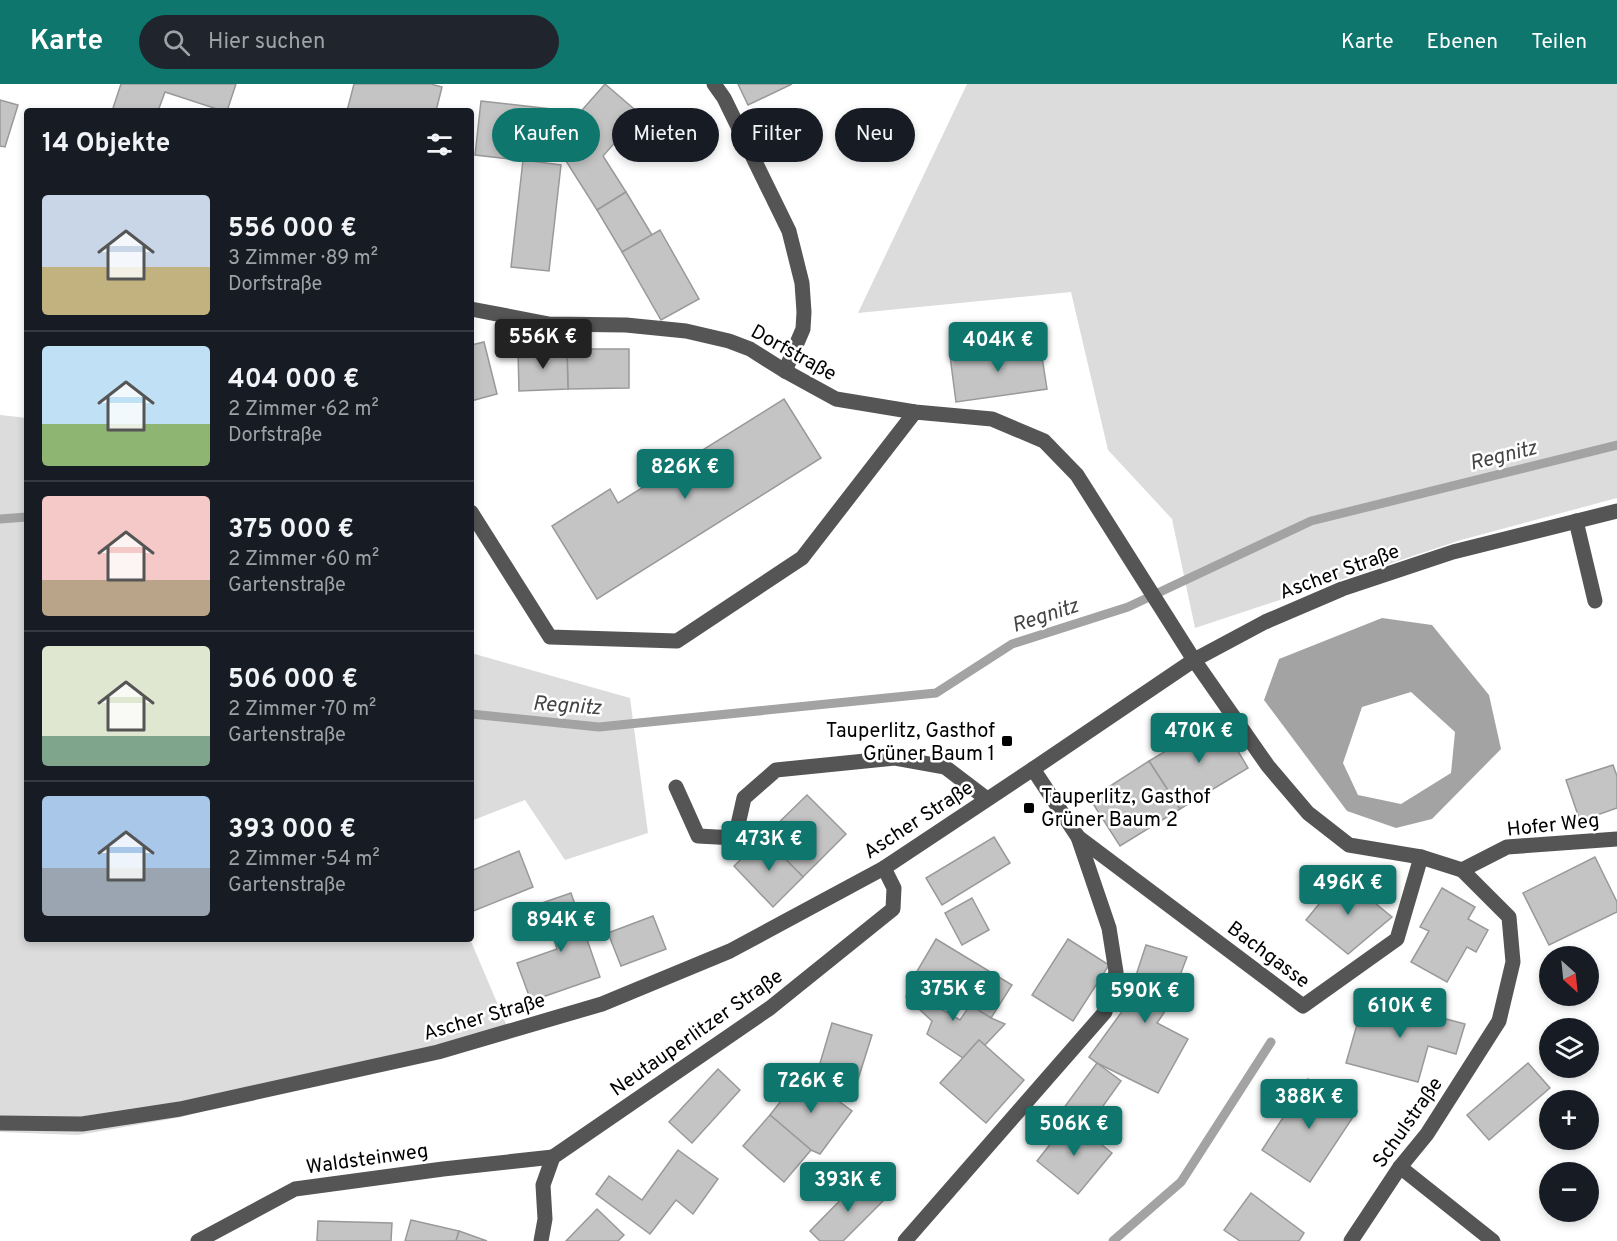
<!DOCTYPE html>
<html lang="de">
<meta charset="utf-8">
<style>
:root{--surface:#171b24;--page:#20242c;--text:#f1f3f6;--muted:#9ea1a6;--line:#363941;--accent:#0f766e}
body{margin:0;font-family:Overpass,sans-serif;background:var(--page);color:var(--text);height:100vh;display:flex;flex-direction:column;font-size:22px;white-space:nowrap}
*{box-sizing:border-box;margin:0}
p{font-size:20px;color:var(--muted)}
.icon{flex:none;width:33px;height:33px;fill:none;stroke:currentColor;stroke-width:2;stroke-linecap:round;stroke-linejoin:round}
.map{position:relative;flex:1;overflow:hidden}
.drawer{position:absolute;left:24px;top:24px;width:450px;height:834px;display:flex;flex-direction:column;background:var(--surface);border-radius:6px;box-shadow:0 3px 9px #0003}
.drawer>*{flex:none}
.banner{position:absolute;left:492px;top:24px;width:570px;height:54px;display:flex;gap:12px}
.needle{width:39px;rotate:153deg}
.tools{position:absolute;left:1539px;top:862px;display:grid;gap:12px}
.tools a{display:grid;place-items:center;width:60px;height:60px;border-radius:50%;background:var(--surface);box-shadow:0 3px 9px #0003;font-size:30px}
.price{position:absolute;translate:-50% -51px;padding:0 14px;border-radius:6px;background:var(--accent);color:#fff;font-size:20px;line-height:39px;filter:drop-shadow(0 2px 3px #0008)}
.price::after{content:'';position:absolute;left:50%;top:36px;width:18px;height:14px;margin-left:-9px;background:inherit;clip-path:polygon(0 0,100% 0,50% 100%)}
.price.active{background:#222;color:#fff}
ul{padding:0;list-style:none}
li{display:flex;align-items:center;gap:18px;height:150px;padding:0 18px}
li+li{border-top:2px solid var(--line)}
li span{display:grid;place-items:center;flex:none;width:168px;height:120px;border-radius:6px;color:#555}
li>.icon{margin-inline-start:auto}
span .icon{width:72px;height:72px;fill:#fffc;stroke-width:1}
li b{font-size:26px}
h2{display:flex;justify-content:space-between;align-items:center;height:72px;padding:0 18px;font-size:26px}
.tag{padding:0 21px;border-radius:27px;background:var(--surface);box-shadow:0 3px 9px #0003;font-size:21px;line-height:54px}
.tag.active{background:var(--accent);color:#fff}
header{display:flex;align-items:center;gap:36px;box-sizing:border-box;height:84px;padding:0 30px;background:var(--accent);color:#fff}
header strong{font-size:28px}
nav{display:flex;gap:33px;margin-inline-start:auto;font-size:21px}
.search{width:420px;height:54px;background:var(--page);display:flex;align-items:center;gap:15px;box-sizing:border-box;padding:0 21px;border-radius:33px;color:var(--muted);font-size:22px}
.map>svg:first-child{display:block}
.green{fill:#dcdcdc}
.water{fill:#a3a3a3;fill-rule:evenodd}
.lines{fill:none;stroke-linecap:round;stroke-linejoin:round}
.stream{stroke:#a3a3a3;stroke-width:9}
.building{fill:#c4c4c4;stroke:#999;stroke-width:1.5}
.minor{stroke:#555;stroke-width:15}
.poi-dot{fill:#000;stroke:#fff;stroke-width:2}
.labels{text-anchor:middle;stroke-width:5;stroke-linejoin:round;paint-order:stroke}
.street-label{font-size:20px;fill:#000;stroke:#fff}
.poi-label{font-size:20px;fill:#000;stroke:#fff;text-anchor:end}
.water-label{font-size:21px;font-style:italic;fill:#444;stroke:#fff}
</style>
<header>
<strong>Karte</strong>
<div class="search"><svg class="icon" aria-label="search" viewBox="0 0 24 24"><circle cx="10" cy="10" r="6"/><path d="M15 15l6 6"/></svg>Hier suchen</div>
<nav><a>Karte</a><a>Ebenen</a><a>Teilen</a></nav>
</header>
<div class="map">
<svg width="1617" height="1157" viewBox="0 0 1617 1157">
<rect width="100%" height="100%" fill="#fff"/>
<!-- green -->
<g class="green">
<polygon points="967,0 1617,0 1617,414 1461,456 1195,544 1172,435 1108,366 1071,208 858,229"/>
<polygon points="0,331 27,334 27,855 470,855 507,942 182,1033 78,1051 0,1048"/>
<polygon points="471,569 630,614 648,749 565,776 525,716 471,737"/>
</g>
<!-- water -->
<path class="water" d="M1382 534 1432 541 1489 611 1501 665 1432 735 1396 744 1347 727 1264 616 1279 575ZM1411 608 1455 648 1451 689 1401 720 1358 711 1343 679 1362 623Z"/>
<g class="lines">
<!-- stream -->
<g class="stream">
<polyline points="0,435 27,433"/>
<polyline points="471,630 599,643 936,609 1012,560 1128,523 1311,437 1617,361"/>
<polyline points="1113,1157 1181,1098 1271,958"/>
</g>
</g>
<!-- building -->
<g class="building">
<polygon points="121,0 236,0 227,27 223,27 165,8 158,27 112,27"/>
<polygon points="354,0 431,0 442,3 436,27 347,27"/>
<polygon points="605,0 640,30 603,72 626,108 597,126 554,58"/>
<polygon points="738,0 792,0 748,21"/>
<polygon points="0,16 18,21 5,63 0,62"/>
<polygon points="481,17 551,25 544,79 475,71"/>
<polygon points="523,76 561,81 549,187 511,183"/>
<polygon points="626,108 652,151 622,168 597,126"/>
<polygon points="660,146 699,215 661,236 622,168"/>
<polygon points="484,258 497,310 471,317 471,261"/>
<polygon points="1040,260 1047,305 956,318 950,272"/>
<polygon points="567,265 629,265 629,304 568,305"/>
<polygon points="567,265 568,305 519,307 518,267"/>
<polygon points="784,315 821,374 597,515 552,442 610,405 618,419"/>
<polygon points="1219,635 1248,684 1180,725 1149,677"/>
<polygon points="1149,677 1180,725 1120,762 1090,715"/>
<polygon points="1613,681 1617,692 1617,724 1580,737 1566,696"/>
<polygon points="807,711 846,750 803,793 764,753"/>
<polygon points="764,753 803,793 773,823 734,782"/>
<polygon points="994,753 1010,779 942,821 926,794"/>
<polygon points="519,767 533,803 471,828 471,787"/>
<polygon points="1595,773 1617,818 1617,828 1549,861 1523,809"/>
<polygon points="1342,792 1392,833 1348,870 1306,836"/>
<polygon points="1442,804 1475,823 1468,835 1488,846 1476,868 1467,863 1447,898 1411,878 1429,847 1420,843"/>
<polygon points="571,809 600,893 531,917 517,879 557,865 542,819"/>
<polygon points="972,814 989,846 962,861 945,829"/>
<polygon points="653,832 666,865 621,882 608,849"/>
<polygon points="936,855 1012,901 991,934 916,889"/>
<polygon points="1068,855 1109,881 1073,937 1032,911"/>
<polygon points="1146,861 1187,873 1168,923 1157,939 1188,955 1158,1009 1097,979 1089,973 1126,922"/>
<polygon points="916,889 926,895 927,917 960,936 970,921 991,934 1005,940 985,961 979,956 963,974 927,950 932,937 906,913"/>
<polygon points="1365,913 1465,940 1456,970 1428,962 1418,998 1346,979"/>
<polygon points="832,939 872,951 854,1008 815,996"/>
<polygon points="979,956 1024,996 986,1039 940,999"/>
<polygon points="1097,979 1121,997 1088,1043 1063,1025"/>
<polygon points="1528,979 1550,1004 1489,1056 1467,1031"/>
<polygon points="718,985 740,1006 692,1059 669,1038"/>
<polygon points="802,990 852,1027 820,1070 811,1066 770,1031"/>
<polygon points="1308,995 1357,1027 1310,1098 1262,1066"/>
<polygon points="770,1031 811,1066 784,1098 743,1062"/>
<polygon points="1070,1035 1112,1069 1078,1110 1037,1077"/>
<polygon points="678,1066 718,1095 693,1130 676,1116 650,1150 596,1110 609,1092 642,1116"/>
<polygon points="862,1094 884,1116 843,1157 820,1157 810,1147"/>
<polygon points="1251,1109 1304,1149 1299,1157 1240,1157 1224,1146"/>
<polygon points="597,1125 624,1151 618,1157 566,1157"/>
<polygon points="411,1136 459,1147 456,1157 405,1157"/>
<polygon points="318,1137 392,1139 391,1157 317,1157"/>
<polygon points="459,1147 487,1157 456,1157"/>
</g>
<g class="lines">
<!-- minor -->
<g class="minor">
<polyline points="714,0 724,14 789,147 802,199 804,228 803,245 785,287"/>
<polyline points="471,225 549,240 626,241 686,247 729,257 750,265 785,287 836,315 915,328 992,335 1044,357 1077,391 1194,576 1268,682 1308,729 1349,761 1421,773 1462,786 1509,833 1513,878 1499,937 1427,1050 1400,1083 1351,1157"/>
<polyline points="471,428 550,553 677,557 802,474 915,328"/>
<polyline points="1576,437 1595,517"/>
<polyline points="676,703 698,752 735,754 744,714 776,686 895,674 945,683 987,715"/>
<polyline points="1078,753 1303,922 1397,855 1421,773"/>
<polyline points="1462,786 1507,763 1617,755"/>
<polyline points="0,1039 82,1040 180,1025 438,968 602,920 730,867 884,784 1033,685 1194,576 1265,538 1342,505 1453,468 1617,427"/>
<polyline points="1400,1083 1493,1157"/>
<polyline points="198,1157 295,1105 443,1085 553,1073"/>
<polyline points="541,1157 545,1135 543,1101 553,1073 770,924 893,825 894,804 884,784"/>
<polyline points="905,1157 1105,928 1116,888 1109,844 1078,753 1033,685"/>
</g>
</g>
<!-- markers -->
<g class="poi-dot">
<rect x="1001" y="651" width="12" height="12" rx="3"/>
<rect x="1023" y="718" width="12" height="12" rx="3"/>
</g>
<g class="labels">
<!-- street labels -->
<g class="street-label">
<text transform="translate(794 268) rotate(29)" y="7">Dorfstraße</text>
<text transform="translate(1339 487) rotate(-20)" y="7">Ascher Straße</text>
<text transform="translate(918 735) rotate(-33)" y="7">Ascher Straße</text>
<text transform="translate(1553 740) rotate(-6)" y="7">Hofer Weg</text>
<text transform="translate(1269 870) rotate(37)" y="7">Bachgasse</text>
<text transform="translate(484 932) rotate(-16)" y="7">Ascher Straße</text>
<text transform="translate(696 948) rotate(-35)" y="7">Neutauperlitzer Straße</text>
<text transform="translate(1407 1038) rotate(-55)" y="7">Schulstraße</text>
<text transform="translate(367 1074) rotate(-8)" y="7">Waldsteinweg</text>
</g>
<!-- poi labels -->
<g class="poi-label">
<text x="995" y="653">Tauperlitz, Gasthof<tspan x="995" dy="23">Grüner Baum 1</tspan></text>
<text x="1041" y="719" text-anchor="start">Tauperlitz, Gasthof<tspan x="1041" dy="23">Grüner Baum 2</tspan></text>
</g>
<!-- water labels -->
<g class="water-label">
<text transform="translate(1503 371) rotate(-14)" y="7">Regnitz</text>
<text transform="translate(1045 531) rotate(-18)" y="7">Regnitz</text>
<text transform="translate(567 621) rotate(4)" y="7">Regnitz</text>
</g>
</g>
</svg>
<div class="tools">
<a><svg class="needle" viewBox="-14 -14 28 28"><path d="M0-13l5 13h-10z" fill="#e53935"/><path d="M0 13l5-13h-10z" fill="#9ea1a6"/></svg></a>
<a><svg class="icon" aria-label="layers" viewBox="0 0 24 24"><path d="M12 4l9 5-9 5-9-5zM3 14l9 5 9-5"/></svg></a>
<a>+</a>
<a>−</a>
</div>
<b class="price active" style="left:543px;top:286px">556K €</b>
<b class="price" style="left:998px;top:289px">404K €</b>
<b class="price" style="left:685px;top:416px">826K €</b>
<b class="price" style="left:1199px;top:680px">470K €</b>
<b class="price" style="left:769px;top:788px">473K €</b>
<b class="price" style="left:1348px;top:832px">496K €</b>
<b class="price" style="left:561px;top:869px">894K €</b>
<b class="price" style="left:953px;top:938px">375K €</b>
<b class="price" style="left:1145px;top:940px">590K €</b>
<b class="price" style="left:1400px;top:955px">610K €</b>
<b class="price" style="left:811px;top:1030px">726K €</b>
<b class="price" style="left:1309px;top:1046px">388K €</b>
<b class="price" style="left:1074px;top:1073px">506K €</b>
<b class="price" style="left:848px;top:1129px">393K €</b>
<div class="banner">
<a class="tag active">Kaufen</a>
<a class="tag">Mieten</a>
<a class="tag">Filter</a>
<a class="tag">Neu</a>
</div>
<section class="drawer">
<h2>14 Objekte<svg class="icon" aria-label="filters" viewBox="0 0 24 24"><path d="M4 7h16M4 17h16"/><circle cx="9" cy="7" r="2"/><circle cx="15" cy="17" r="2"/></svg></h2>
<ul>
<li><span style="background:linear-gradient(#c9d6e8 60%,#c2b280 0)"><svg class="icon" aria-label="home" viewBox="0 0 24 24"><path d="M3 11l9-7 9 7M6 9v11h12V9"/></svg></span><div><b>556 000 €</b><p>3 Zimmer · 89 m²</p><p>Dorfstraße</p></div></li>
<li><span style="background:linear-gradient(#bfe0f5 65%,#8fb573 0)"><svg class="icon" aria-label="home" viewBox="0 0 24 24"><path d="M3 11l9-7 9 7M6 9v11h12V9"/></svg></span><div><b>404 000 €</b><p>2 Zimmer · 62 m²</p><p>Dorfstraße</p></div></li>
<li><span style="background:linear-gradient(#f6c9c9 70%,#b9a48a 0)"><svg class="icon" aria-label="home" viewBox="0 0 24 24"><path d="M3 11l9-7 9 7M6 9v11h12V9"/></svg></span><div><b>375 000 €</b><p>2 Zimmer · 60 m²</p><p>Gartenstraße</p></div></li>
<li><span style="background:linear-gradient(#dfe7d0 75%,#7fa58c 0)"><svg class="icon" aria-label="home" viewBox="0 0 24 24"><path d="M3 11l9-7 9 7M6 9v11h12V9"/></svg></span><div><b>506 000 €</b><p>2 Zimmer · 70 m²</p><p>Gartenstraße</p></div></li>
<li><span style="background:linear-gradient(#a9c7e8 60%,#9aa5b1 0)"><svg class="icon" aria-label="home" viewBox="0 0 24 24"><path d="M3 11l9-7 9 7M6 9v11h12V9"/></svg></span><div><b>393 000 €</b><p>2 Zimmer · 54 m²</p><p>Gartenstraße</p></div></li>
</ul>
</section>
</div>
